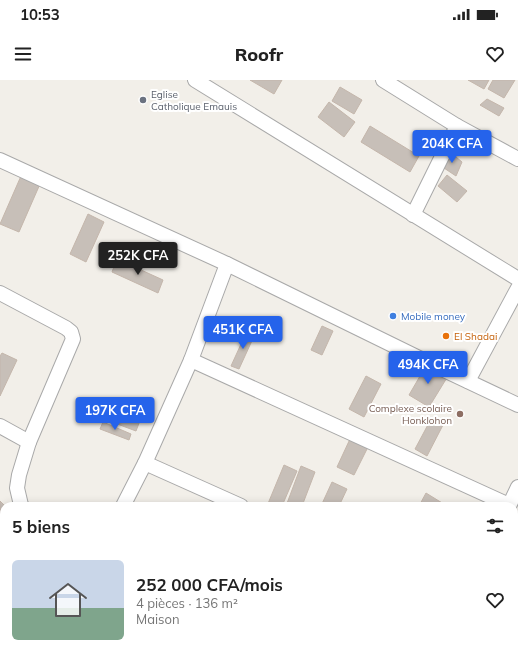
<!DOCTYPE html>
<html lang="fr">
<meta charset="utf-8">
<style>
:root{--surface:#fff;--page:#f2f2f2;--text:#222;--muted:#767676;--line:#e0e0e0;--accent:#2563eb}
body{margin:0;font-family:Mulish,sans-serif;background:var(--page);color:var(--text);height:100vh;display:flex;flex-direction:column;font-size:15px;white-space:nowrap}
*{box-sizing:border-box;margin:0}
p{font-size:13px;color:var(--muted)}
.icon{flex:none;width:22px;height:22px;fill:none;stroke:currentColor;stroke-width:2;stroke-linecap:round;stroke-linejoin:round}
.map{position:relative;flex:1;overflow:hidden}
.side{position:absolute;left:0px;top:422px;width:518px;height:156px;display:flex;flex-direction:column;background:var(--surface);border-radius:12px 12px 0 0;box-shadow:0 2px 10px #0003}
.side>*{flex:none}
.price{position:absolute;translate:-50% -34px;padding:0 9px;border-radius:4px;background:var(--accent);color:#fff;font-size:13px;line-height:26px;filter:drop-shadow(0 1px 2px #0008)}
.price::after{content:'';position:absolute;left:50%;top:24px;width:12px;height:9px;margin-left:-6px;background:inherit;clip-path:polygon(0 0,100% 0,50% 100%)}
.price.selected{background:#222;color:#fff}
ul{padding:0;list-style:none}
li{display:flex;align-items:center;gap:12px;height:100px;padding:0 12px}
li+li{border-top:1px solid var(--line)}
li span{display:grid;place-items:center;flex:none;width:112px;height:80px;border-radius:6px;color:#555}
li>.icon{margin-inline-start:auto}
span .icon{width:48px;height:48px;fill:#fffc;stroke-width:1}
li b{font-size:17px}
h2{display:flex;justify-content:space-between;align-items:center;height:48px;padding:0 12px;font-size:17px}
.status{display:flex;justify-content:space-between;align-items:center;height:28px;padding:0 20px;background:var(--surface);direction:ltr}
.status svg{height:11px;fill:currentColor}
header{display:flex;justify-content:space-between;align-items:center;height:52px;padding:0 12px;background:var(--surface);font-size:18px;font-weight:800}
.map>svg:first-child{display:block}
.building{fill:#c7bfb8;stroke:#c4b6ab}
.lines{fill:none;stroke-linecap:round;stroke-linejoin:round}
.minor-casing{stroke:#a9a9a9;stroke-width:16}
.minor{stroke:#fff;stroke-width:14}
.worship-dot{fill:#6b7280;stroke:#fff;stroke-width:1.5}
.shop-dot{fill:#3f7fe0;stroke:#fff;stroke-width:1.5}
.food-dot{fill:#e8710a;stroke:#fff;stroke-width:1.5}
.education-dot{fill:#8d6e63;stroke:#fff;stroke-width:1.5}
.labels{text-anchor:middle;stroke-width:4;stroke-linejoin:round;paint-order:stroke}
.worship-label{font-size:10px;fill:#5b616d;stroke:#fff;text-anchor:start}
.shop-label{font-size:10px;fill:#366cbe;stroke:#fff;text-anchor:start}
.food-label{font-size:10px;fill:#c56008;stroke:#fff;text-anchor:start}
.education-label{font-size:10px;fill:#785e54;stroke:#fff;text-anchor:end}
</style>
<div class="status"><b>10:53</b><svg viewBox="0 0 49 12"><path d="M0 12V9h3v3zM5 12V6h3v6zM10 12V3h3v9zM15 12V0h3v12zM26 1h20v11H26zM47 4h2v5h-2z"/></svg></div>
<header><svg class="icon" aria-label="menu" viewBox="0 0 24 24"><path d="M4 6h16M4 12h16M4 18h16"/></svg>Roofr<svg class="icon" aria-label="heart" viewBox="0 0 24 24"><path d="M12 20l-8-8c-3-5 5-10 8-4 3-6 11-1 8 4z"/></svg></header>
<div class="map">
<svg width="518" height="578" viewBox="0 0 518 578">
<rect width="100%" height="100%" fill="#f2efe9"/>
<!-- building -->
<g class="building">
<polygon points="250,0 282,0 274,14"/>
<polygon points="468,0 489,0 484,9"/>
<polygon points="493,0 515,0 504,18 488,9"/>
<polygon points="340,7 362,20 354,34 332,21"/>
<polygon points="487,19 504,28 499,36 480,25"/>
<polygon points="329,22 355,42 344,57 318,37"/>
<polygon points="370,46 419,76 410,92 361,62"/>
<polygon points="450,72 462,82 456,96 441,86"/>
<polygon points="447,95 467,111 457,122 438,106"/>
<polygon points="21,96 40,104 19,152 0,144"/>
<polygon points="88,134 104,142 86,182 70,174"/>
<polygon points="117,179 163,200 158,213 112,192"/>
<polygon points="322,246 333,251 322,275 311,270"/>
<polygon points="247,251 255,254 239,289 231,286"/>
<polygon points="2,273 17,280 0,316 0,276"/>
<polygon points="427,284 448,296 429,327 409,315"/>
<polygon points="366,296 381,304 364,337 349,329"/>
<polygon points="101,323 141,338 136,351 96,336"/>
<polygon points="431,339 443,345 427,376 415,369"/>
<polygon points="103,342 131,354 129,360 100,349"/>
<polygon points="350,359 368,367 354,395 337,387"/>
<polygon points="284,385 297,391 282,426 267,426"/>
<polygon points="301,386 315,392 302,426 286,426"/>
<polygon points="332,402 347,409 339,426 321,426"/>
<polygon points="426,413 447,426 419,426"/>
<polygon points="0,421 5,426 4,426 4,432 0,436"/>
<polygon points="516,475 518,476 518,491 514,489 514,479"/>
<polygon points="0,526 4,527 4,547 0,553"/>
<polygon points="62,574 75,576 75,578 61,578"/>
</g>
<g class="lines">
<defs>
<g id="minor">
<polyline points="195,0 518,199"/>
<polyline points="383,0 457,46 518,79"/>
<polyline points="0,80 227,184 423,280 518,325"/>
<polyline points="413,135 457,46"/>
<polyline points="0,213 66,248 71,252 73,259 29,362 19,395 17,408 21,425 22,426"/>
<polyline points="191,280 509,425"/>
<polyline points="468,301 518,208"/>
<polyline points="0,346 29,362"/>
<polyline points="145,383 241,426"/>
<polyline points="123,426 145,383 191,280 227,184"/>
<polyline points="509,426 518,407"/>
<polyline points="0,523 4,518"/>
<polyline points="94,578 94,574"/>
<polyline points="222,578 224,574"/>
<polyline points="447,578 449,574"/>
</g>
</defs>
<!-- minor casing -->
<use href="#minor" class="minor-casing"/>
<!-- minor -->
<use href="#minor" class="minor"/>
</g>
<!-- markers -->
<circle class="worship-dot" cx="143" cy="20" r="4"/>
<circle class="shop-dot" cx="393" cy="236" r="4"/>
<circle class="food-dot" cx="446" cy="256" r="4"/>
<circle class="education-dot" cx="460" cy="334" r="4"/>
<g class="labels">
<!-- worship labels -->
<g class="worship-label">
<text x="151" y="18">Eglise<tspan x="151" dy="12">Catholique Emauis</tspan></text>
</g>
<!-- shop labels -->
<g class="shop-label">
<text x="401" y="240">Mobile money</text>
</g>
<!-- food labels -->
<g class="food-label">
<text x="454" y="260">El Shadai</text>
</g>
<!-- education labels -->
<g class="education-label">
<text x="452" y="332">Complexe scolaire<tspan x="452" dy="12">Honklohon</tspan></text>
</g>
</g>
</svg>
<b class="price" style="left:452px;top:84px">204K CFA</b>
<b class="price selected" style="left:138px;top:196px">252K CFA</b>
<b class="price" style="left:243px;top:270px">451K CFA</b>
<b class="price" style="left:428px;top:305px">494K CFA</b>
<b class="price" style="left:115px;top:351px">197K CFA</b>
<section class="side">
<h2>5 biens<svg class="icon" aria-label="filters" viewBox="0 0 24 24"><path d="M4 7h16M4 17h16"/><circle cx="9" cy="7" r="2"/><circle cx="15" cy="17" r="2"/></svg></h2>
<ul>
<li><span style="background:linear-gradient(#c9d6e8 60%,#7fa58c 0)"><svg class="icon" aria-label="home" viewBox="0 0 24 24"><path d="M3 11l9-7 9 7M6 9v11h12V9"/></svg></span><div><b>252 000 CFA/mois</b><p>4 pièces · 136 m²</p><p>Maison</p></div><svg class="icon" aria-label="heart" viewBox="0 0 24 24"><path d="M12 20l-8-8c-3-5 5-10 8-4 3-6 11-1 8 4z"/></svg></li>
</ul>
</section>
</div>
